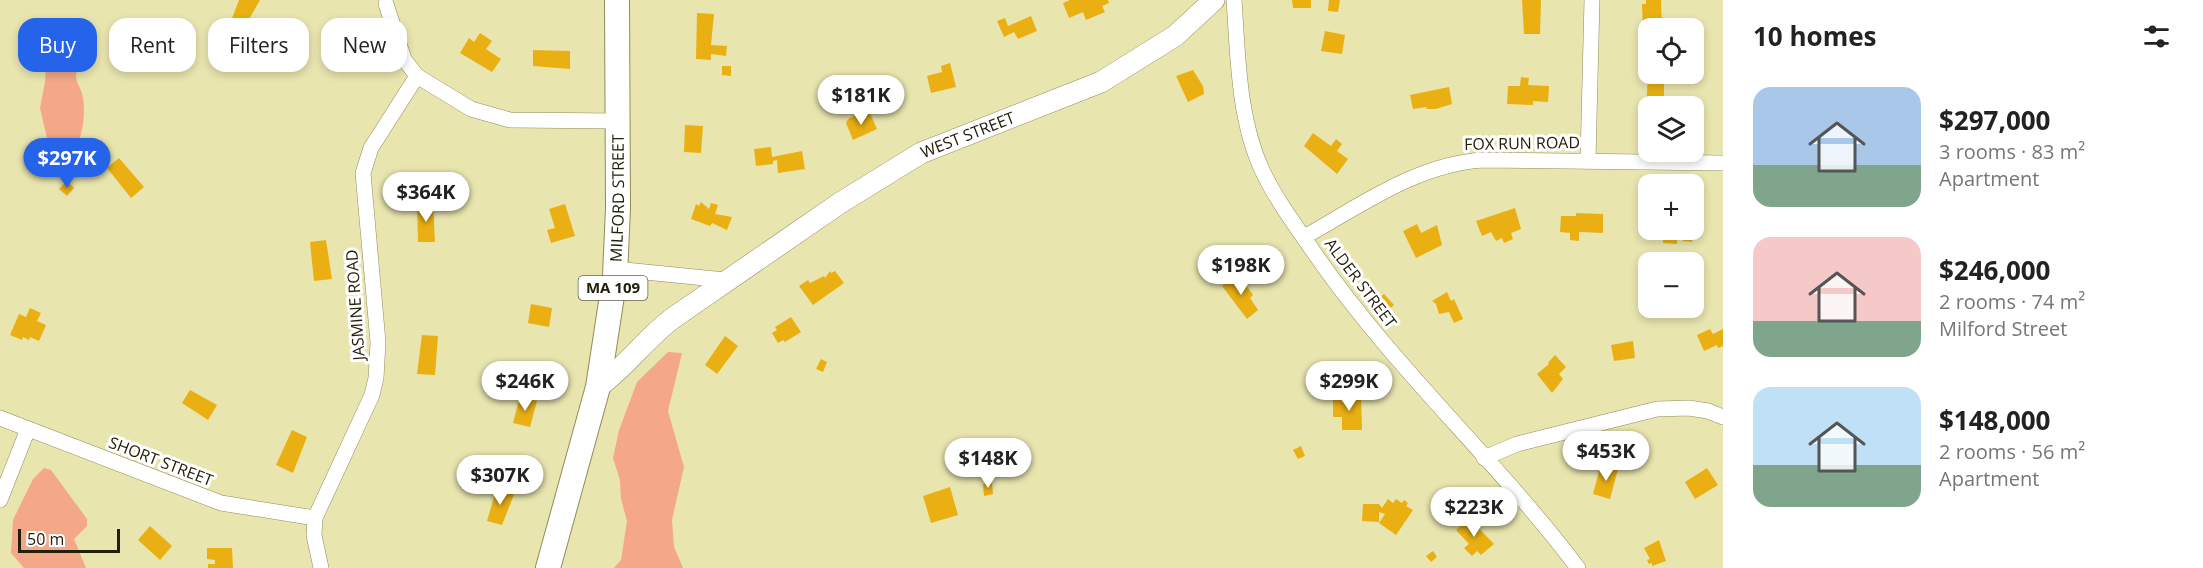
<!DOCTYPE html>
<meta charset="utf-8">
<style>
:root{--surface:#fff;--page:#f2f2f2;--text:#222;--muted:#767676;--accent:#2563eb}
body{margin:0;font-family:"Open Sans",sans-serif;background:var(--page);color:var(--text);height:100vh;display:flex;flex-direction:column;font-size:22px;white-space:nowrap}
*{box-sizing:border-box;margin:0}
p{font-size:20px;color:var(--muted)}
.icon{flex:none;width:33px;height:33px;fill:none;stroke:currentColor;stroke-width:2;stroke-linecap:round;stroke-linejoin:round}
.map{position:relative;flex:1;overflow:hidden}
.details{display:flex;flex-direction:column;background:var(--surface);width:480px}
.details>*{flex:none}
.top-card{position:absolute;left:18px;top:18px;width:570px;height:54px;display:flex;gap:12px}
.buttons{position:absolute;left:1638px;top:18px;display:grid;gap:12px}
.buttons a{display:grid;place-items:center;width:66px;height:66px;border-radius:12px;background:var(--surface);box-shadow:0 3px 9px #0003;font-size:30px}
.scale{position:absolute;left:18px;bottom:15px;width:102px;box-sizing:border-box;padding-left:6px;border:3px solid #22200b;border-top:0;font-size:16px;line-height:21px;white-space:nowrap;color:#22200b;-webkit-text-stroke:4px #fff;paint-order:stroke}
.price{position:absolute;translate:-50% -51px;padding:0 14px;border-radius:21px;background:#fff;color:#222;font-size:20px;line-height:39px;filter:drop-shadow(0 2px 3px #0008)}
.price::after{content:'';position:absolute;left:50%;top:36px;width:18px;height:14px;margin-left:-9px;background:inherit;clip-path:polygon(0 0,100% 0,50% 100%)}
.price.current{background:var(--accent);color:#fff}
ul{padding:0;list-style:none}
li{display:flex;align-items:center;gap:18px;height:150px;padding:0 30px}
li span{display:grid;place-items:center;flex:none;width:168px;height:120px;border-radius:18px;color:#555}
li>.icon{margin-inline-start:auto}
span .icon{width:72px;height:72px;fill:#fffc;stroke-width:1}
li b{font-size:26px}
h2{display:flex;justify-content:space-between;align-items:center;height:72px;padding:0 30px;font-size:26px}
.tag{padding:0 21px;border-radius:18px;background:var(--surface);box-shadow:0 3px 9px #0003;font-size:21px;line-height:54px}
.tag.current{background:var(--accent);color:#fff}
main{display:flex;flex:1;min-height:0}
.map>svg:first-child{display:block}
.green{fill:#f4a887}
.building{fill:#eab013}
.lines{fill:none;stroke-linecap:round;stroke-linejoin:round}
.street-casing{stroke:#908c5a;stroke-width:16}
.secondary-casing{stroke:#908c5a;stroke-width:22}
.primary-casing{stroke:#908c5a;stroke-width:26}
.street{stroke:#fff;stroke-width:15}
.secondary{stroke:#fff;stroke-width:21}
.primary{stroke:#fff;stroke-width:24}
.labels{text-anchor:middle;stroke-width:6;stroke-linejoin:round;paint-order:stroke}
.shield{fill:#fff;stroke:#646354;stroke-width:1.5}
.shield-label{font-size:15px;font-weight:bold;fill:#22200b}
.street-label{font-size:16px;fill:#22200b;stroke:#fff}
</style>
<main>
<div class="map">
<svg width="1723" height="568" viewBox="0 0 1723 568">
<rect width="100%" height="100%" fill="#e9e5af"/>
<!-- green -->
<g class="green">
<path d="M56 26 84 52C83 61 77 67 76 75 76 83 80 86 82 94 86 106 84 137 75 146L61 147 47 138 40 108 45 82 47 47 52 29Z"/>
<polygon points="668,352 682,353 668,411 684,467 672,520 674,547 683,568 614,568 621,560 627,521 621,499 620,480 613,458 619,430 637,382"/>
<polygon points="44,468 51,470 87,519 87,526 74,539 86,568 24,568 11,553 13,520 33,479"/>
</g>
<!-- building -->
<g class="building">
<polygon points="239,0 260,0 244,28 231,21"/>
<polygon points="1070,0 1108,0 1109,3 1102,6 1105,12 1086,20 1083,12 1069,18 1063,3"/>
<polygon points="1292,0 1311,0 1311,8 1293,8"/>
<polygon points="1329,0 1340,0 1338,12 1328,11"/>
<polygon points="1522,0 1541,0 1540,34 1524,34"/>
<polygon points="1646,0 1661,0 1662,28 1643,29 1642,4 1646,4"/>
<polygon points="697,13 714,14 711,45 727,46 726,56 711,54 711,60 696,59"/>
<polygon points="1031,16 1037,31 1018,39 1014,32 1004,37 997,21 1005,18 1008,26"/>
<polygon points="1325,31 1345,35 1342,54 1321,51"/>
<polygon points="480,33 492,41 486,49 501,59 492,72 460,53 469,38 474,42"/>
<polygon points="533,50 570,51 570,69 533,66"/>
<polygon points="950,63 956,87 931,93 927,76 942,72 941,66"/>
<polygon points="722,66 731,66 731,76 722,75"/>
<polygon points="1193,70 1203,86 1204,94 1188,102 1176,76"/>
<polygon points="1648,74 1664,74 1664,106 1648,106 1648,111 1646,111"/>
<polygon points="1521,77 1529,78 1528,85 1549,86 1548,102 1533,101 1533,105 1507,104 1508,86 1520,86"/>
<polygon points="1449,87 1452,104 1436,109 1427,109 1426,107 1413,109 1410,95"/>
<polygon points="870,113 877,129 853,140 846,123 848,119 856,115 858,118"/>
<polygon points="685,125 703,126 701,153 684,152"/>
<polygon points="1313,133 1331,146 1336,139 1342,144 1337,151 1348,159 1337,174 1304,146"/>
<polygon points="771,147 772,157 802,151 805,169 778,173 777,160 773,161 773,164 756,166 754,149"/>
<polygon points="119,158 144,187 131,198 107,168"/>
<polygon points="67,181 74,188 67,196 59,189"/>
<polygon points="701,202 709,209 711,203 718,205 715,214 732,217 727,230 712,223 710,226 691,219 696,204 699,206"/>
<polygon points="433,204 435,242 418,242 417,205"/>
<polygon points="565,204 575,236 551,243 547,230 555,228 549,209"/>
<polygon points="1515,208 1521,229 1511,233 1513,239 1504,243 1502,238 1496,241 1491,232 1482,236 1476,221"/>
<polygon points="1576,213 1603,214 1603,233 1579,232 1579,241 1570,240 1570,233 1560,232 1561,216 1576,216"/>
<polygon points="1417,224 1421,233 1437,225 1442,245 1416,258 1403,231"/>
<polygon points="1652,230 1689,230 1693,231 1692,242 1683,241 1683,232 1677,232 1677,244 1663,243 1663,232"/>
<polygon points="326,240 332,279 314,281 310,242"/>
<polygon points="830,271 831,273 835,271 844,283 813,305 799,286 808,280 810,283 824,276 825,278"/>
<polygon points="1238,274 1253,295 1250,298 1258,310 1247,319 1222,286"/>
<polygon points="1447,292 1451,301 1454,299 1463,319 1454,323 1449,312 1439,314 1436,304 1432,301"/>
<polygon points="1384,294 1394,305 1384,314 1374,302"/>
<polygon points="531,304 552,308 549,327 528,323"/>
<polygon points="30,308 41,313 37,321 46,325 39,341 30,337 29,340 23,337 22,340 10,335 19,314 26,317"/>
<polygon points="1662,308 1671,308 1672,309 1659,316 1656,311"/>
<polygon points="791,317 801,332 785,342 783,340 778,343 772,333 777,330 775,327"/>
<polygon points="1710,329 1713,334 1723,329 1723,346 1718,348 1717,345 1704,351 1697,335"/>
<polygon points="422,335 438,336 435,375 417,374"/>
<polygon points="725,336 738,346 717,374 705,365"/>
<polygon points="1633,341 1635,358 1614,361 1611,345"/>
<polygon points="1555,355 1566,367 1559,374 1563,379 1552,393 1537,374 1549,364 1548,363"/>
<polygon points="821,359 827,362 823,372 816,369"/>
<polygon points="190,390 217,405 208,420 182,403"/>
<polygon points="1345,394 1361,394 1362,430 1342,430 1342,417 1333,417 1333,397 1341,397 1341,401 1345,402"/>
<polygon points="520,396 537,401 530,427 513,423"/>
<polygon points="292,430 307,437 293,473 276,465"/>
<polygon points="1301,446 1305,456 1298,459 1293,450"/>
<polygon points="1601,464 1618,469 1610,499 1593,494"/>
<polygon points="1707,468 1718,485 1695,499 1685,482"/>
<polygon points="992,483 993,494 984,496 983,484"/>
<polygon points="497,487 515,492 502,525 487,521"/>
<polygon points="950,487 958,515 931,523 923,496"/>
<polygon points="1388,499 1393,503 1396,499 1402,503 1404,500 1408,503 1406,506 1413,510 1396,535 1379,523 1385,514 1379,512 1379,522 1362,521 1363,504 1379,504 1382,508"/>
<polygon points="1469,518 1494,544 1481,555 1477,551 1472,556 1464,548 1469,544 1456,530"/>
<polygon points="150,526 172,546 160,560 138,540"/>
<polygon points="1659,540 1666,561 1652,566 1652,563 1649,564 1647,560 1650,559 1644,548"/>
<polygon points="207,548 232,548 233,568 208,568 208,564 215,564 215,560 207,559"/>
<polygon points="1433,551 1437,557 1431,562 1426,556"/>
</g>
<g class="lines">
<defs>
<g id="street">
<path d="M1234 0C1238 55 1238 118 1262 170 1275 198 1295 225 1313 251 1391 365 1495 458 1578 568"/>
<polyline points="386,4 404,59 417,76 471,109 510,120 618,121"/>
<polyline points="1588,160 1592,0"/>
<path d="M1304 237C1360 206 1417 164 1483 160L1723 163"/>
<polyline points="615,269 725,280"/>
<polyline points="0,418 221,503 315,518"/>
<polyline points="1484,458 1517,444 1657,409 1689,408 1708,411 1723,417"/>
<polyline points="0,500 28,429"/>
<polyline points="321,568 314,535 315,518 372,395 376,378 378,342 363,173 371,148 417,76"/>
</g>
<g id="secondary">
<path id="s1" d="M598 387C626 367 645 339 673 318L840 203 921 153 1101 82 1175 36 1214 0"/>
</g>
<g id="primary">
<path id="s2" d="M548 568 598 387 615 276 618 208 617 0"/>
</g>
</defs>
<!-- street casing -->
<use href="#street" class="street-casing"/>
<!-- secondary casing -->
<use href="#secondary" class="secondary-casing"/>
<!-- primary casing -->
<use href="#primary" class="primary-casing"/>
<!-- street -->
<use href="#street" class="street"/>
<!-- secondary -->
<use href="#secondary" class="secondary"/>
<!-- primary -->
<use href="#primary" class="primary"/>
</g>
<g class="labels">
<!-- shield labels -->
<rect class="shield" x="578.5" y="276" width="69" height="24" rx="4.5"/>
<g class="shield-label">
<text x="613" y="293">MA 109</text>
</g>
<!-- street labels -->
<g class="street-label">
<text dy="6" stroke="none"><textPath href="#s1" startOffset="450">WEST STREET</textPath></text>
<text transform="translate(1522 143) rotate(-1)" y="6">FOX RUN ROAD</text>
<text dy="6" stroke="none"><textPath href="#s2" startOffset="378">MILFORD STREET</textPath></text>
<text transform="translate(1361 283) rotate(53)" y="6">ALDER STREET</text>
<text transform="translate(355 305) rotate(-94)" y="6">JASMINE ROAD</text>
<text transform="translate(161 461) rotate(21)" y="6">SHORT STREET</text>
</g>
</g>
</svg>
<div class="buttons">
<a><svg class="icon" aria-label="locate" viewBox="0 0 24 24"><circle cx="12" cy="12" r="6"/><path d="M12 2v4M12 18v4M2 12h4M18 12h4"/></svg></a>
<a><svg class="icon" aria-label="layers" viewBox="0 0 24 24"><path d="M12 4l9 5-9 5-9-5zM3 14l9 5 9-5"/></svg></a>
<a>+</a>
<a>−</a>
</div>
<div class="scale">50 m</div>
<b class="price" style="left:861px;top:126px">$181K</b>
<b class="price current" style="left:67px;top:189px">$297K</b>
<b class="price" style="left:426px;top:223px">$364K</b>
<b class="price" style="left:1241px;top:296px">$198K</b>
<b class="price" style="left:525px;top:412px">$246K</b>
<b class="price" style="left:1349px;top:412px">$299K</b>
<b class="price" style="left:1606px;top:482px">$453K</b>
<b class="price" style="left:988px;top:489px">$148K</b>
<b class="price" style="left:500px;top:506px">$307K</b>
<b class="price" style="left:1474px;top:538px">$223K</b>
<div class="top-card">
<a class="tag current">Buy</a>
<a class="tag">Rent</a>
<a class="tag">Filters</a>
<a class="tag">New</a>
</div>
</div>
<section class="details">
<h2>10 homes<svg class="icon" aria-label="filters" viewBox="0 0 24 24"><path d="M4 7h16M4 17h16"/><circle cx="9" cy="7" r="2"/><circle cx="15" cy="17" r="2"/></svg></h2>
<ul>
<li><span style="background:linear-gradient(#a9c7e8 65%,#7fa58c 0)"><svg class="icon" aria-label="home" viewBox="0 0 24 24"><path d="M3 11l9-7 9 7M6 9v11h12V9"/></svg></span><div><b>$297,000</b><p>3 rooms · 83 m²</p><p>Apartment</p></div></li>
<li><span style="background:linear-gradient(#f6c9c9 70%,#7fa58c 0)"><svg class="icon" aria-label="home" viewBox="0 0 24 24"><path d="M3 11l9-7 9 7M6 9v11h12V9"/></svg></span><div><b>$246,000</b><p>2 rooms · 74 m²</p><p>Milford Street</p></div></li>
<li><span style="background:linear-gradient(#bfe0f5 65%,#7fa58c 0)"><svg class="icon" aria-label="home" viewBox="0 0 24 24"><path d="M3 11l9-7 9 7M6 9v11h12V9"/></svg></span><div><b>$148,000</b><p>2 rooms · 56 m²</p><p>Apartment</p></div></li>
</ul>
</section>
</main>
